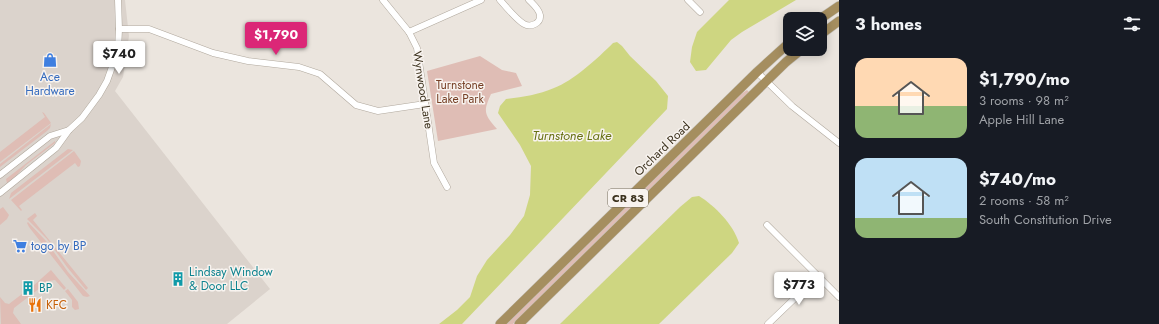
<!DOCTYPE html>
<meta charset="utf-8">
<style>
:root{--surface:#171b24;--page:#20242c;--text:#f1f3f6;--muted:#9ea1a6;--accent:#db2777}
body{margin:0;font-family:Jost,sans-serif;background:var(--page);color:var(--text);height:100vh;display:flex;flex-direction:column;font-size:15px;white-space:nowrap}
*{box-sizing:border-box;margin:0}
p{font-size:13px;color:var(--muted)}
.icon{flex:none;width:22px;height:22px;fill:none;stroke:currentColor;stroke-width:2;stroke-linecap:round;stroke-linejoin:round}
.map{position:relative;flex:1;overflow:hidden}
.side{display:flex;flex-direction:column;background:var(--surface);width:320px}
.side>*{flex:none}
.fabs{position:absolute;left:783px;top:12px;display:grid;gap:8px}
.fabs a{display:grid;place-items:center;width:44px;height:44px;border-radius:8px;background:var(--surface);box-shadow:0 2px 10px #0003;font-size:20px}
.price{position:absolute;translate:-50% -34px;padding:0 9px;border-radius:4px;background:#fff;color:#222;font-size:13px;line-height:26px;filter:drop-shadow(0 1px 2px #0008)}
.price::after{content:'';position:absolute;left:50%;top:24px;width:12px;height:9px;margin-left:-6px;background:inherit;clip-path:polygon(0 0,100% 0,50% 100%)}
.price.active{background:var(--accent);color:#fff}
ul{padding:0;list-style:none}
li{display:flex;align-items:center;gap:12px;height:100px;padding:0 16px}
li span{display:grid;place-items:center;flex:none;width:112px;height:80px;border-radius:12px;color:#555}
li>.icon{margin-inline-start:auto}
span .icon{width:48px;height:48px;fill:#fffc;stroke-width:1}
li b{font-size:17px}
h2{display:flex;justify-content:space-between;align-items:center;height:48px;padding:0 16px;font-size:17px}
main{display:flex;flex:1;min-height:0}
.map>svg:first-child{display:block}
.built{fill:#dbd3cc}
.green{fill:#dfbdb5}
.water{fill:#ced681}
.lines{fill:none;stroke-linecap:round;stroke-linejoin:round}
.minor-casing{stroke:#b0a89d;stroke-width:7}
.primary-casing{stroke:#c4c2bc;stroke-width:10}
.minor{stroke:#fff;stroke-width:6}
.primary{stroke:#a58e5f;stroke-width:9}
.labels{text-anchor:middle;stroke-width:3;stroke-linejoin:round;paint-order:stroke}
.shield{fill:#f8f3ef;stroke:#746c5d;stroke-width:1}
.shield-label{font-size:11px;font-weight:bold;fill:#3c321e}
.shop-label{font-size:12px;fill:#366cbe;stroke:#f8f3ef}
.park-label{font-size:12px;fill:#763f25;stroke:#f8f3ef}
.street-label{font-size:12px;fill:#3c321e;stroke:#f8f3ef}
.culture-label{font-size:12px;fill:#0d838f;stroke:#f8f3ef;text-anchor:start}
.food-label{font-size:12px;fill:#c56008;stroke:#f8f3ef;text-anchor:start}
.water-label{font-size:13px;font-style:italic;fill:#687214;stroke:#f8f3ef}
</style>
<main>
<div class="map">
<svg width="839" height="324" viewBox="0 0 839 324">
<rect width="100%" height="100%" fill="#ebe5de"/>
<!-- built -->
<polygon class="built" points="0,0 125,0 129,36 123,77 115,91 270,289 227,324 0,324"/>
<!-- green -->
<g class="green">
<path d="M480 56 502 70 516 73 522 86 491 94C483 112 484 114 497 129L438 141 427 71Z"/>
<polygon points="747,90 749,92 513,324 506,324 741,94"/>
<polygon points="42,112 44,113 51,123 0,162 0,152 45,117"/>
<polygon points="51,124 50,128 47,131 0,167 0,164"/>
<polygon points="55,141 55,143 26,165 9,183 7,183 6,179"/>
<polygon points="68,149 73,150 9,199 11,193"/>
<polygon points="74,151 81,161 80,166 78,167 75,163 19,206 22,210 21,211 11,200"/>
<polygon points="3,207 9,215 7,219 0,225 0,209"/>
<polygon points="35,213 37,216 33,220 88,288 86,290 67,267 47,239 27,219"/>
<polygon points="28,222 46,241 68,272 90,296 87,297 83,296 29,227 27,223"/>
<polygon points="51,270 66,288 64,290 55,280 49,281 14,308 13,313 21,324 1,324 0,297 5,303 9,304 22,294 24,296 34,289 33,286"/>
<polygon points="68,289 78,302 79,309 75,310 72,307 72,300 65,291"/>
</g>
<!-- water -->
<g class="water">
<polygon points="729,0 796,0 742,32 731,40 706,70 696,71 690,62 692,47 697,32"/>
<path d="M617 42 622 46 630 56 656 81 668 96 667 109 462 324H439L457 310 470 297 477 276 487 260 510 235 524 216 530 195 531 166 520 145 498 113 500 106 506 99C522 97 538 95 554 88 573 81 598 58 613 43Z"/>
<path d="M699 196C715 206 733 224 739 243L732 253 659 324H560L680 207 692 197Z"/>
</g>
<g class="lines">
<defs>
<g id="minor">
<polyline points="383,0 409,32 417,48 434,163 447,187"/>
<path d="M500 0C506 7 517 20 524 24 531 28 541 23 540 15 539 9 533 4 529 0"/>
<polyline points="688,0 700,12"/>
<polyline points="119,29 149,29 213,53 248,61 299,67 320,74 356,105 378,111 425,104"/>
<polyline points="409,32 481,0"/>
<polyline points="757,72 792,106 839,143"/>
<polyline points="0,175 50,136 69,130"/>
<polyline points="0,193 56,148 69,130 82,118 99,95 107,81 118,50 119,29 118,0"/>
<polyline points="767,225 839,297"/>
<polyline points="768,324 818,276"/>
</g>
<g id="primary">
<polyline points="820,19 839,6"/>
<polyline points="820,35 839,21"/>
<polyline points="500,324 757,72 790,42"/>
<polyline points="519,324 786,62 802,49"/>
</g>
</defs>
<!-- minor casing -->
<use href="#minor" class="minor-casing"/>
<!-- primary casing -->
<use href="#primary" class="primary-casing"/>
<!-- minor -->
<use href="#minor" class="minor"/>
<!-- primary -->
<use href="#primary" class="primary"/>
</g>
<!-- icons -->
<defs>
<symbol id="shop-bare" viewBox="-9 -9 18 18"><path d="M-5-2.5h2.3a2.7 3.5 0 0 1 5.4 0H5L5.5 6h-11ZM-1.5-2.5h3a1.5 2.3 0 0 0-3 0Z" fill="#3f7fe0" stroke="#f8f3ef" stroke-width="2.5" paint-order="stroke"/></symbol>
<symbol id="supermarket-bare" viewBox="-9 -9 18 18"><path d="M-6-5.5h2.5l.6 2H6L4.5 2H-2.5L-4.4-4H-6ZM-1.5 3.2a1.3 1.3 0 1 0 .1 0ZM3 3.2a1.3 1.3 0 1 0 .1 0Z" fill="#3f7fe0" stroke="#f8f3ef" stroke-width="2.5" paint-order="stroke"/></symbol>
<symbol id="building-bare" viewBox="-9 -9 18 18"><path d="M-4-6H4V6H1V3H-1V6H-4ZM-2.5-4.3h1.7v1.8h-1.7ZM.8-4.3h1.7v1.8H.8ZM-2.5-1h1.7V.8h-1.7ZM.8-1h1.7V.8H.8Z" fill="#0f9aa8" stroke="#f8f3ef" stroke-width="2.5" paint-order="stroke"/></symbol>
<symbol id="restaurant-bare" viewBox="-9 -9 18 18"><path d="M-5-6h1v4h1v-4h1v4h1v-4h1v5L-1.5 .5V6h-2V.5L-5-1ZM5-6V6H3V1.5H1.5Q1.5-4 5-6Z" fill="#e8710a" stroke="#f8f3ef" stroke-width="2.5" paint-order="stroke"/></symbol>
</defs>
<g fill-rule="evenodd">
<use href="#shop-bare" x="40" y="50" width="20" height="20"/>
<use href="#supermarket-bare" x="10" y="236" width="20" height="20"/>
<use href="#building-bare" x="168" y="269" width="20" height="20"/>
<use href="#building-bare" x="18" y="278" width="20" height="20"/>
<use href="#restaurant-bare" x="25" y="295" width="20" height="20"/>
</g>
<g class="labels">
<!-- shield labels -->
<rect class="shield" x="608" y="189" width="40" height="18" rx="3"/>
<g class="shield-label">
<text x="628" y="202">CR 83</text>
</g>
<!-- shop labels -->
<g class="shop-label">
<text x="50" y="81">Ace<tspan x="50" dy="14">Hardware</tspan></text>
<text x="31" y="250" text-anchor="start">togo by BP</text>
</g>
<!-- park labels -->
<g class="park-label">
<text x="460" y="89">Turnstone<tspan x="460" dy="14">Lake Park</tspan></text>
</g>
<!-- street labels -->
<g class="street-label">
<text transform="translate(423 90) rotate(81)" y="4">Wynwood Lane</text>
<text transform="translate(662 149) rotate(-44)" y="4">Orchard Road</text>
</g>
<!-- culture labels -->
<g class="culture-label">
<text x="189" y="276">Lindsay Window<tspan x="189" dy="14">&amp; Door LLC</tspan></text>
<text x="39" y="292">BP</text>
</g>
<!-- food labels -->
<g class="food-label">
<text x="46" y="309">KFC</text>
</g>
<!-- water labels -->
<g class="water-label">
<text x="572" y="140">Turnstone Lake</text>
</g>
</g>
</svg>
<div class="fabs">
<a><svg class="icon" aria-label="layers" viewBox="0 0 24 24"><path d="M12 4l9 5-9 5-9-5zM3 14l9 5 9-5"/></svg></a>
</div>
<b class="price active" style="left:276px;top:56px">$1,790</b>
<b class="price" style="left:119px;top:75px">$740</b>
<b class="price" style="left:799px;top:306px">$773</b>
</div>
<section class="side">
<h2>3 homes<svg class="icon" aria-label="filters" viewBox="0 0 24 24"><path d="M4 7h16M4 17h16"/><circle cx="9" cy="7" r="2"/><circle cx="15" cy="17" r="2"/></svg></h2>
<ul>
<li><span style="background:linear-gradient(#ffd9b3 60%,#8fb573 0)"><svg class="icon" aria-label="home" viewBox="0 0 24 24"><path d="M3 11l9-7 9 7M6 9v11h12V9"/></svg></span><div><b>$1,790/mo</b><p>3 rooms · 98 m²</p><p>Apple Hill Lane</p></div></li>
<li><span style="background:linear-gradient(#bfe0f5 75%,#8fb573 0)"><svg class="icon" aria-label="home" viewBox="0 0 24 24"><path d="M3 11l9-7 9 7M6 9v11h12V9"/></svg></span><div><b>$740/mo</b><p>2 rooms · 58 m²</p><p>South Constitution Drive</p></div></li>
</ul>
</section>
</main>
